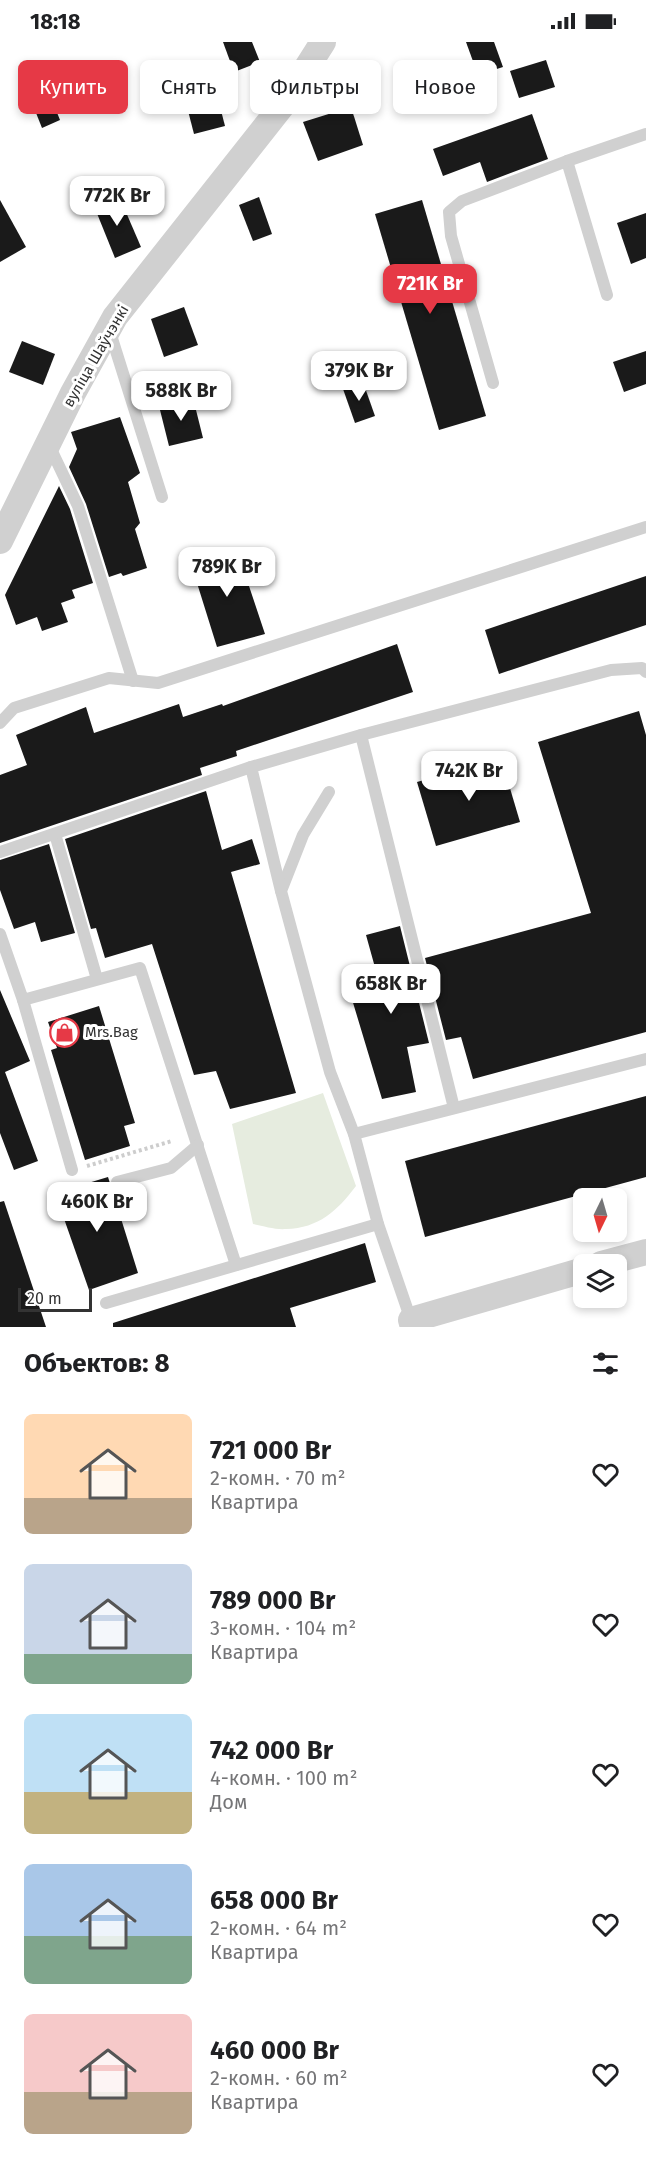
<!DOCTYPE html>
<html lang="ru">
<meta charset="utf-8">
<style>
:root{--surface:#fff;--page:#f2f2f2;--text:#202124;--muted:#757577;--accent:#e63946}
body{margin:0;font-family:"Fira Sans",sans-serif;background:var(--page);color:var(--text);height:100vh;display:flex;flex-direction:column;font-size:22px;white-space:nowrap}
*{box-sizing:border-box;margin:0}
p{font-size:20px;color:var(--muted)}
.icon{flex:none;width:33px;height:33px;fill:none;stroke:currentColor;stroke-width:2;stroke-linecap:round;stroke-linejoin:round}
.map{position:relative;height:1285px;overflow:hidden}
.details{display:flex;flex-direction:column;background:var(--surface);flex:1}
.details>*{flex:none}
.hud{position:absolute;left:18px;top:18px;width:610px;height:54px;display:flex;gap:12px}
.needle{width:39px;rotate:185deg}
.buttons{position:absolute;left:573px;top:1146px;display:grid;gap:12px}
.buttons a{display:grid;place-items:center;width:54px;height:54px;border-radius:9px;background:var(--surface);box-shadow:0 3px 9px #0003;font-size:30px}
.scale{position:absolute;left:18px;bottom:15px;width:74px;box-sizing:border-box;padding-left:6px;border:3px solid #333;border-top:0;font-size:16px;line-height:21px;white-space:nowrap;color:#333;-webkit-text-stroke:4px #fff;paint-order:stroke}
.price{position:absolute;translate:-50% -51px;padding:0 14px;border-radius:12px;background:#fff;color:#222;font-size:20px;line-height:39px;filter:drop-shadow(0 2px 3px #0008)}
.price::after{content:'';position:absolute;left:50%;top:36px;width:18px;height:14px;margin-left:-9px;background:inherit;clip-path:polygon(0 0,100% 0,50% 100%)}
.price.current{background:var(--accent);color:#fff}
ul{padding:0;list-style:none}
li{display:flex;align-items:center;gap:18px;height:150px;padding:0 24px}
li span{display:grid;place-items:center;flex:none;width:168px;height:120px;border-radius:9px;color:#555}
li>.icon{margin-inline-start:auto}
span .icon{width:72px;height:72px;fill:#fffc;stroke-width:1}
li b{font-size:26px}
h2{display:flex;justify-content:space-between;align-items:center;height:72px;padding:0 24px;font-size:26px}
.pill{padding:0 21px;border-radius:9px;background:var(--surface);box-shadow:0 3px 9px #0003;font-size:21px;line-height:54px}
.pill.current{background:var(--accent);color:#fff}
.status{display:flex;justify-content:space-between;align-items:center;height:42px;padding:0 30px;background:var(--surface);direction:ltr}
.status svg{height:16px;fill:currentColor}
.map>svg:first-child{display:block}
.green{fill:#e6ecdf}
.building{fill:#1a1a1a}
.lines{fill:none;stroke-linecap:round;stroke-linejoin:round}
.path{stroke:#cdcdcd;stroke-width:4;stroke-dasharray:3 3;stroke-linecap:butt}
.service{stroke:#d0d0d0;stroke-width:12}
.minor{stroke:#d0d0d0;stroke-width:26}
.labels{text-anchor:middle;stroke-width:6;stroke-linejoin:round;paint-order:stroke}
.street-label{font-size:15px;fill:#333;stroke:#fff}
.poi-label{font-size:15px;fill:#333;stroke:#fff;text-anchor:start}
</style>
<div class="status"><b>18:18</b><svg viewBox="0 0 49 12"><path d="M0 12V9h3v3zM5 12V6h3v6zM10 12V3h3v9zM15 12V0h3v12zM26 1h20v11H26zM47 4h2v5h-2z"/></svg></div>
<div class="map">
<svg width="646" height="1285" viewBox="0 0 646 1285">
<rect width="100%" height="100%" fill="#fff"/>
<!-- green -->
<path class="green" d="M323 1051 356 1144C337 1169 319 1186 286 1187 276 1188 263 1184 253 1182L232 1082Z"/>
<!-- building -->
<g class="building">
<polygon points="223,0 252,0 260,20 234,30"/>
<polygon points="466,0 494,0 503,25 478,33"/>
<polygon points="546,18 555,45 519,56 510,29"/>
<polygon points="43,36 60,78 42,86 25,43"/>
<polygon points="217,53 225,84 194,92 186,61"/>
<polygon points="351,65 363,103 318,119 303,80"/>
<polygon points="532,72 548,117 487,140 480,120 443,134 433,107"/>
<polygon points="119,154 141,205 115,216 94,164"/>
<polygon points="259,155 272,192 253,199 239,163"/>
<polygon points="0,158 26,205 0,220"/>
<polygon points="422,158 486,374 439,388 375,172"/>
<polygon points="646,171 646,216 631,222 617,181"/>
<polygon points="184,265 198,303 164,315 151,277"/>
<polygon points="22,299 55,312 43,343 9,330"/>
<polygon points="646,309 646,342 624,350 613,320"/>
<polygon points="363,340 375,374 355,381 343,347"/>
<polygon points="193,356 203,396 169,404 159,364"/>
<polygon points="120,375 140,431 128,440 140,481 135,487 147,526 123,534 121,531 109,535 86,462 69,425 77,407 71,390"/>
<polygon points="59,444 70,467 93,541 72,548 75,556 61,561 68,580 42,589 37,575 16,583 5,553"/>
<polygon points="236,505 265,592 217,605 192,525 198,523 196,517"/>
<polygon points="646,534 646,583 499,632 485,588"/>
<polygon points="397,602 413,650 236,709 237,714 200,726 202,733 0,801 0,733 27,723 16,693 86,665 94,691 179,662 183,675 222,662 223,664"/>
<polygon points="639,669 646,693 646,990 473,1037 461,995 446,998 425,916 591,871 538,700"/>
<polygon points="501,716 520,780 436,804 417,740"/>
<polygon points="206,749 222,808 252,797 260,822 231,830 296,1051 230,1067 216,1029 194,1033 152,902 105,916 96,886 91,887 65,797"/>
<polygon points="49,802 75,891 41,900 35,880 14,887 0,848 0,818"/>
<polygon points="400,884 429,1001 407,1005 416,1050 382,1057 351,954 381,947 366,893"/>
<polygon points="0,948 30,1019 5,1030 38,1119 14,1128 0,1091"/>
<polygon points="99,964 135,1081 124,1084 130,1104 85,1118 51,1008 57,1006 48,980"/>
<polygon points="646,1054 646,1135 425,1195 405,1119"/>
<polygon points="108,1135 138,1231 89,1248 55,1151"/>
<polygon points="4,1159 46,1285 0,1285 0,1160"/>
<polygon points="365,1201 376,1240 290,1266 296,1285 113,1285 113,1281"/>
</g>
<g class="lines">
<!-- path -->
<polyline class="path" points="87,1124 172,1099"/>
<!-- service -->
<g class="service">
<polyline points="567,119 607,253"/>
<polyline points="110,290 162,455"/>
<polyline points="493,341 451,194 449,170 462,159 567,119 646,92"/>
<polyline points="49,403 78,464 133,639"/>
<polyline points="0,681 14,666 109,636 158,641 646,485"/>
<polyline points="361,693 454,1066"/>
<polyline points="329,750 303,793 281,849 330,1030 354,1092 378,1182 411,1278"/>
<polyline points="55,792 97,937"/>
<polyline points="0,810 251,725"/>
<polyline points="281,849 251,725 361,693 611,628 642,626 646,630"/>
<polyline points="0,892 23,958 140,926 236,1223"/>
<polyline points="23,958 72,1128"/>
<polyline points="354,1092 646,1017"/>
<polyline points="117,1140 171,1126 198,1103"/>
<polyline points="106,1261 378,1182"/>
</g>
<!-- minor -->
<g class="minor">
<polyline points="0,499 73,351 115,275 285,60 323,0"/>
<polyline points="601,1222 646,1210"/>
<polyline points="413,1285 411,1278 584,1228"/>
</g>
</g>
<!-- icons -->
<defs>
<symbol id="shop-ring" viewBox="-11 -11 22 22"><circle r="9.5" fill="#fff" stroke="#e63946" stroke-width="1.5"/><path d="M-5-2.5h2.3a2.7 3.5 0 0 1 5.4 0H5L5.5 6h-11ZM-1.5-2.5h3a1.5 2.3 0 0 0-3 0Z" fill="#e63946"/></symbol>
</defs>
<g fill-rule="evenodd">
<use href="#shop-ring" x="48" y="974" width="33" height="33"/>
</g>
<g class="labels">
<!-- street labels -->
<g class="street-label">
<text transform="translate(96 314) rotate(-60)" y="5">вуліца Шаўчэнкі</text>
</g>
<!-- poi labels -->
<g class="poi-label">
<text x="85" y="995">Mrs.Bag</text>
</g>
</g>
</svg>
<div class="buttons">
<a><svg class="needle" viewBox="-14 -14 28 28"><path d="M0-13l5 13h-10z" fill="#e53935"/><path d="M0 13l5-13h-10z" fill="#757577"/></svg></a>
<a><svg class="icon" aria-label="layers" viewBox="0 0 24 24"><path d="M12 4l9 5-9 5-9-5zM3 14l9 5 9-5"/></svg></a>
</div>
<div class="scale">20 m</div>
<b class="price" style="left:117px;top:185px">772K Br</b>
<b class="price current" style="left:430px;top:273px">721K Br</b>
<b class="price" style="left:359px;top:360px">379K Br</b>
<b class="price" style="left:181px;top:380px">588K Br</b>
<b class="price" style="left:227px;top:556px">789K Br</b>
<b class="price" style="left:469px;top:760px">742K Br</b>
<b class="price" style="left:391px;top:973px">658K Br</b>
<b class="price" style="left:97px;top:1191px">460K Br</b>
<div class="hud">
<a class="pill current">Купить</a>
<a class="pill">Снять</a>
<a class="pill">Фильтры</a>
<a class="pill">Новое</a>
</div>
</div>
<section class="details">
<h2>Объектов: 8<svg class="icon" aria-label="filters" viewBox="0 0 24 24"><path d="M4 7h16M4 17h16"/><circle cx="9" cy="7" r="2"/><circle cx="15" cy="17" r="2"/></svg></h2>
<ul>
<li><span style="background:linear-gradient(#ffd9b3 70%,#b9a48a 0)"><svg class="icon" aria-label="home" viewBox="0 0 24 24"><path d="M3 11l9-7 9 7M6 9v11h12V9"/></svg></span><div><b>721 000 Br</b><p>2-комн. · 70 m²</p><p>Квартира</p></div><svg class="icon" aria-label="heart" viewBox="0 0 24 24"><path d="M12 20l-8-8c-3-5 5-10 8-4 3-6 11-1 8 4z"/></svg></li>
<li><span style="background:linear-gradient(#c9d6e8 75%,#7fa58c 0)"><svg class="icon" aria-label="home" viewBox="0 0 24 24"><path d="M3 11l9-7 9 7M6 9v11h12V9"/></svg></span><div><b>789 000 Br</b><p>3-комн. · 104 m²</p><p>Квартира</p></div><svg class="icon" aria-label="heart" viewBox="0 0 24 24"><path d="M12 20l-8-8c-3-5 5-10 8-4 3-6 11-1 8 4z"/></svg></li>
<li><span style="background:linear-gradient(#bfe0f5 65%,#c2b280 0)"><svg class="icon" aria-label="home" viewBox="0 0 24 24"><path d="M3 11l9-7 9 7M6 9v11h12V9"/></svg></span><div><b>742 000 Br</b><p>4-комн. · 100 m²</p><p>Дом</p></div><svg class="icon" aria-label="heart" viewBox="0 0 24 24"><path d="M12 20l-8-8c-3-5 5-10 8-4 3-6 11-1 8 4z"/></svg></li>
<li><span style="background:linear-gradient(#a9c7e8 60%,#7fa58c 0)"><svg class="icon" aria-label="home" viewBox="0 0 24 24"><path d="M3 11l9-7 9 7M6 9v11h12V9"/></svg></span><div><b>658 000 Br</b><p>2-комн. · 64 m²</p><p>Квартира</p></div><svg class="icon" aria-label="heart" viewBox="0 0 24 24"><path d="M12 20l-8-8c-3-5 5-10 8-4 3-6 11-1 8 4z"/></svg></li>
<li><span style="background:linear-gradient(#f6c9c9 65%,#b9a48a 0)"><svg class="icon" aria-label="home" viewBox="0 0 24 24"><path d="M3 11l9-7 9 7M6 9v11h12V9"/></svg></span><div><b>460 000 Br</b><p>2-комн. · 60 m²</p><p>Квартира</p></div><svg class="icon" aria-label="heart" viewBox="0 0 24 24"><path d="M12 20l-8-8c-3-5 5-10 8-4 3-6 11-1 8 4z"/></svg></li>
</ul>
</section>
